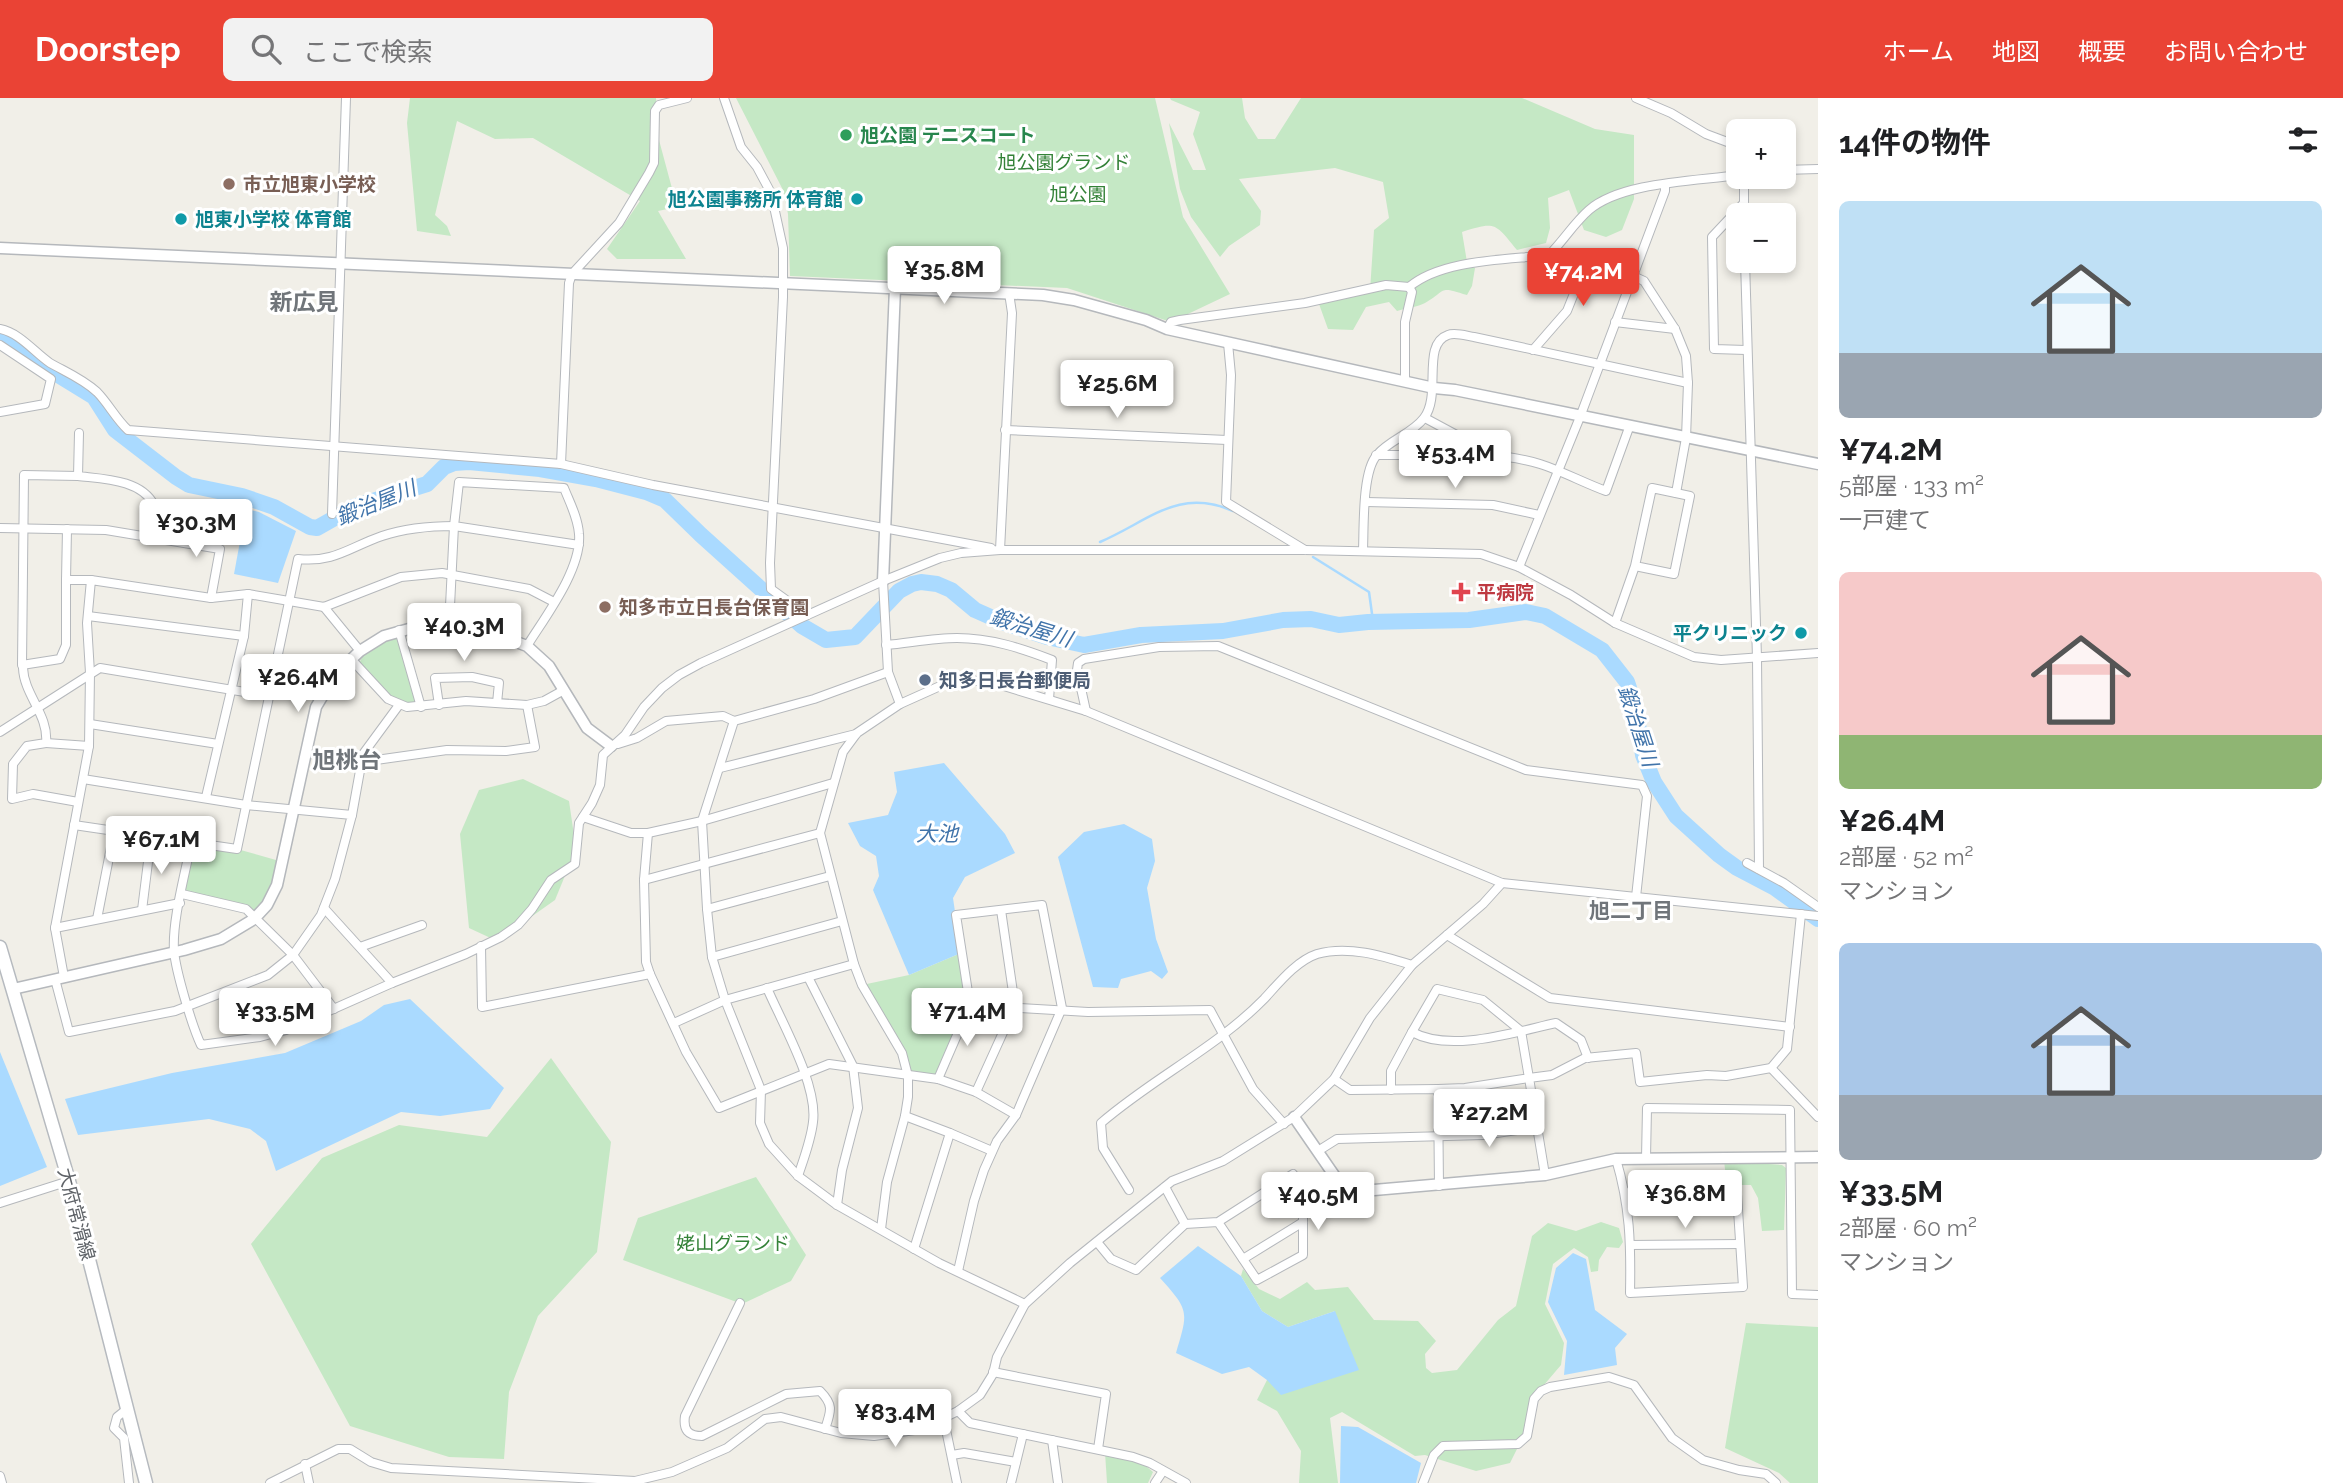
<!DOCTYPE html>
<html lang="ja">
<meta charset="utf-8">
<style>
:root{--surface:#fff;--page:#f2f2f2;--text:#202124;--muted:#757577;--accent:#ea4335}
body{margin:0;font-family:Raleway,"Noto Sans JP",sans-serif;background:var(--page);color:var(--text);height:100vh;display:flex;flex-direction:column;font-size:26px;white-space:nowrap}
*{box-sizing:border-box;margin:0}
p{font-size:23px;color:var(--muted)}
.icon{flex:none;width:38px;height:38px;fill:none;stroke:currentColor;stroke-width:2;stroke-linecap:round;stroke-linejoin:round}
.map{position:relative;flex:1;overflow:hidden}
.drawer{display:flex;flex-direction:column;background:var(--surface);width:525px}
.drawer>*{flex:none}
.controls{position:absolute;left:1726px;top:21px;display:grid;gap:14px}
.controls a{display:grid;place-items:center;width:70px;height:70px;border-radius:10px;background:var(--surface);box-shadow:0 4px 10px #0003;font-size:35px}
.price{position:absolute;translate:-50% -60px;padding:0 16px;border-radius:7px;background:#fff;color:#222;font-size:23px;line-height:46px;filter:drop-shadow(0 2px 4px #0008)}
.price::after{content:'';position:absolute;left:50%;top:42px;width:21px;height:16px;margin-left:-10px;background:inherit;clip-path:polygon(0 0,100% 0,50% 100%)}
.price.current{background:var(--accent);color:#fff}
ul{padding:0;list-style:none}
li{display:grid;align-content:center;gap:14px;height:371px;padding:0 21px}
li span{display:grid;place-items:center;height:217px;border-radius:10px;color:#555}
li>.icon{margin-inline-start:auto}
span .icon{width:126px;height:126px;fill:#fffc;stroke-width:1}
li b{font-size:30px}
h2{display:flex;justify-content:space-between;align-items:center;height:84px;padding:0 21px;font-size:30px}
header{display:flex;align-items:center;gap:42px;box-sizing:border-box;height:98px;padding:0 35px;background:var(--accent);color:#fff}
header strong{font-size:33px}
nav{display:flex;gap:38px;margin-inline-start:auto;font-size:24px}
.search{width:490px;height:63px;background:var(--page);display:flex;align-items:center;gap:18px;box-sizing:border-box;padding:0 24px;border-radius:10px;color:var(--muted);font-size:26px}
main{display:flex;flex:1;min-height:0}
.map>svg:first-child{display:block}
.green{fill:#c5e8c5}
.water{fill:#aadaff}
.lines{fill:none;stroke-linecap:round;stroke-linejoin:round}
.stream{stroke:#aadaff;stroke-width:2.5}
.river{stroke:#aadaff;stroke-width:16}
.minor-casing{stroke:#b5b8bc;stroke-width:10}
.tertiary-casing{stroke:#b5b8bc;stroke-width:13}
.secondary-casing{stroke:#b6babf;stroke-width:15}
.minor{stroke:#fff;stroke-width:8}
.tertiary{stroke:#fff;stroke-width:10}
.secondary{stroke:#fff;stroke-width:12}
.leisure-dot{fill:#2e9e5b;stroke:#fff;stroke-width:2.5}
.education-dot{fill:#8d6e63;stroke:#fff;stroke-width:2.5}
.culture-dot{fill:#0f9aa8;stroke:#fff;stroke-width:2.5}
.health-dot{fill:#e0444e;stroke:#fff;stroke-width:2.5}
.service-dot{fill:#5c6f8a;stroke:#fff;stroke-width:2.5}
.labels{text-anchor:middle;stroke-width:6;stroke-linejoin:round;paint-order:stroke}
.leisure-label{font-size:19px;font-weight:bold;fill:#27864d;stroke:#fff;text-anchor:start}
.park-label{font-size:19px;fill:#348238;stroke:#fff}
.education-label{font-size:19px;font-weight:bold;fill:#785e54;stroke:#fff;text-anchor:start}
.culture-label{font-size:19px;font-weight:bold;fill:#0d838f;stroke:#fff;text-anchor:end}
.health-label{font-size:19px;font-weight:bold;fill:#be3a42;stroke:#fff;text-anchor:start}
.service-label{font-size:19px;font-weight:bold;fill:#4e5e75;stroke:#fff;text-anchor:start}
.street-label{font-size:19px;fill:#5f6368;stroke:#fff}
.water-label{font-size:21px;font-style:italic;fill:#4174aa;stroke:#fff}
.neighbourhood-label{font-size:21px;font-weight:bold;fill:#70757a;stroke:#fff}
.quarter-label{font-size:23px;font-weight:bold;fill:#70757a;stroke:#fff}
</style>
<header>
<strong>Doorstep</strong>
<div class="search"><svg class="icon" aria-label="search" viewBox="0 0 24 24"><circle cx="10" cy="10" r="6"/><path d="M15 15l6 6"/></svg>ここで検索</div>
<nav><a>ホーム</a><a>地図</a><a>概要</a><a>お問い合わせ</a></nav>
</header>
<main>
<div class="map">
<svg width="1818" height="1385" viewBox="0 0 1818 1385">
<rect width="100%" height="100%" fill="#f1efe8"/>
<!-- green -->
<g class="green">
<polygon points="410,0 656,0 659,42 677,109 658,113 686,161 617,161 607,151 640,103 533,40 495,41 457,23 435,117 447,128 451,138 417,133 407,25"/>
<polygon points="736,0 1155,0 1183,119 1230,196 1171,224 1067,190 790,178 788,116 783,92"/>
<path d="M1170 0H1242L1245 20 1258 41H1275L1301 0H1522L1595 31 1634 37V101L1622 132 1606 139 1584 132 1569 92 1548 100 1550 130 1546 145 1517 152C1495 125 1496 123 1462 134L1467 164 1475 170 1472 188 1467 197C1438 188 1448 191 1425 205 1418 209 1406 210 1397 213L1389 204 1366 209 1353 232 1328 231 1319 206 1370 193 1374 132 1389 120 1383 84 1335 70 1239 81 1261 113 1260 127 1229 148 1220 159 1191 119 1180 91 1169 25 1193 72H1206L1193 36 1200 14 1171 2Z"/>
<path d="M399 532 421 609 400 607 358 570C362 551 382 539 399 532Z"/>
<polygon points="523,681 569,703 576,751 555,802 497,843 469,830 460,736 479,692"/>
<polygon points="191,745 237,751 283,764 254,821 246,811 182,796"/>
<polygon points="961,855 970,907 938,981 908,978 902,955 862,887 909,877"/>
<polygon points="551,960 611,1044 597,1154 538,1218 509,1294 504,1361 449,1359 350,1328 251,1146 322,1060 399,1027 487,1039"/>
<polygon points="1724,1063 1782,1067 1786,1070 1784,1132 1762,1133 1758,1100 1751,1087 1727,1087"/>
<polygon points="756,1079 806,1157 791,1183 742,1206 623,1162 638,1120"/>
<polygon points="1601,1124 1619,1130 1623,1144 1619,1150 1607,1149 1599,1162 1598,1173 1591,1174 1588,1159 1574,1150 1553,1166 1545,1206 1564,1245 1561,1267 1532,1301 1524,1337 1510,1365 1476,1373 1425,1357 1415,1358 1342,1314 1330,1320 1338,1385 1299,1385 1301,1353 1277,1313 1257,1302 1267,1282 1335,1213 1288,1229 1262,1213 1241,1178 1243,1171 1259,1191 1280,1201 1307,1184 1315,1192 1348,1189 1374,1222 1418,1223 1436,1243 1425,1256 1426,1270 1432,1275 1457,1272 1498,1222 1516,1208 1532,1138 1548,1125 1576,1133"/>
<polygon points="1746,1225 1818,1229 1818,1385 1790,1385 1779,1375 1725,1350"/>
<polygon points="1105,1354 1141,1364 1153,1374 1148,1385 1107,1385"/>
</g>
<!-- water -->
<g class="water">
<polygon points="246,411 259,414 296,433 278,485 234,476"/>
<polygon points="944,665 1005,736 1015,755 965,779 953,800 961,855 909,877 873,792 879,778 876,758 860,748 848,725 888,717 897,694 894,674"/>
<polygon points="1124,726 1152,741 1155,763 1147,790 1156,841 1168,874 1162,881 1151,873 1121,881 1118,890 1093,889 1058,759 1084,734"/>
<polygon points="410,901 504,990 490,1011 440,1018 401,1014 276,1073 266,1043 250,1031 209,1021 78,1037 65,1001 172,975 285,955 361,923 384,907"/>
<polygon points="0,954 47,1069 0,1088"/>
<path d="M1198 1148 1241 1178 1262 1213 1288 1229 1335 1213 1359 1272 1281 1297 1267 1282 1249 1269 1222 1276 1176 1255C1188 1214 1190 1213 1160 1180Z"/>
<polygon points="1573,1155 1586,1161 1595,1212 1627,1236 1615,1250 1617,1267 1564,1277 1567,1243 1548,1204 1556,1170"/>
<polygon points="1341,1328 1358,1329 1421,1365 1416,1385 1340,1385"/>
</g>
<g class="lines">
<!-- stream -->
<g class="stream">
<path d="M1100 444C1149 423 1178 389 1233 413"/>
<polyline points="1313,459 1369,494 1373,523"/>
</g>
<!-- river -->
<polyline class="river" points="0,240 10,242 50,272 94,299 115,332 176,379 189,387 242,398 274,409 310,429 317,430 354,409 427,386 444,369 454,365 469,364 540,371 596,381 646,394 665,402 701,437 802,528 826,542 855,539 899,493 912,486 921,484 937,486 951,492 975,512 1002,524 1047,539 1084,547 1141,537 1223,533 1283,522 1311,521 1339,527 1368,524 1469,522 1526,514 1545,518 1602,552 1627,584 1635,608 1643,657 1654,684 1676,718 1719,757 1737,770 1775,790 1818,821"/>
<defs>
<g id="minor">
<polyline points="724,0 741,49 757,69 771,95 783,150 783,199 770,465 771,491 807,517"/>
<polyline points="1636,0 1671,15 1706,36 1738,48"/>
<polyline points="1783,72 1818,71"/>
<polyline points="1744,79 1744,117"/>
<polyline points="1744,105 1712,139 1714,251 1746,252"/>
<polyline points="1745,163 1757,560 1759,771"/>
<polyline points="1615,224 1675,231"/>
<path d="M0 231C20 235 34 254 50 265 66 274 83 281 97 294 108 305 116 321 128 332L561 366 653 387 991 450"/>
<path d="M1167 231 1171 224 1180 222 1305 205 1386 187 1409 189C1442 161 1507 162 1549 157 1564 142 1574 125 1589 112 1621 84 1696 83 1738 77"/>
<polyline points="1228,245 1231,277 1226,404 1305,452"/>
<polyline points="0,247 51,281 45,306 0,314"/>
<polyline points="1533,252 1567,213 1585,168 1633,178 1644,183 1675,231 1686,258 1688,285 1686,340 1676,395"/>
<polyline points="1405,283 1405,224 1412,194 1409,189"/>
<polyline points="1425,320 1477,348 1484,357"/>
<polyline points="1005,332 1227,342"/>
<path d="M79 335 78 378C102 381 141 381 154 407 159 417 157 430 157 440"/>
<path d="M1376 357C1430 358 1488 350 1540 366 1562 373 1584 385 1606 393L1630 327"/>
<polyline points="561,366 569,185 572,176 619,125 649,75 654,65 655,13 659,7 687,0"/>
<polyline points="78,378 24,377 22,567 60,561 66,547 66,482 91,482"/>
<polyline points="1366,404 1493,407 1539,417"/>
<polyline points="332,416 346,0"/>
<polyline points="0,430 106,432 220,451 211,500"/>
<polyline points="1000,452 1012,215 1009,195"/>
<path d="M1363 452C1364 429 1362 373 1377 357 1389 342 1412 336 1424 320 1442 297 1421 246 1448 237 1455 234 1467 238 1474 239L1688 285"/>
<polyline points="1519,469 1580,319 1665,93 1665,87"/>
<polyline points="66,482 67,431"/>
<polyline points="883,483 888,574 900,606"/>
<polyline points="324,509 360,553"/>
<polyline points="88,518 244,538"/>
<polyline points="1615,525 1635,468 1652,390 1690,398 1674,476 1635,468"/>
<polyline points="399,532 421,609"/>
<path d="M886 547C909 545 934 540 957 540 990 540 1021 550 1052 562L1049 601"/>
<path d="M527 548C545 519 582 471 579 436 578 420 570 405 564 390L459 384 454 428 579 447"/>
<polyline points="351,561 388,601 407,609 466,603 527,607 544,603 564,592"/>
<path d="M23 570C24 597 49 617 46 645L27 648 13 666 12 701 33 696 78 704"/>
<polyline points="888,574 814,601 734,623 702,723 707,811 712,859 725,902 761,992 760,1025 769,1046 798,1078 837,1107 939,1165 1025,1206"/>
<polyline points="439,607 435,580 472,579 499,585 497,605"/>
<polyline points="1086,613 1077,572 1078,565 1084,561 1159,549 1218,548 1526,672 1642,687 1647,698 1636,799"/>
<polyline points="90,626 218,646"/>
<polyline points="0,634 100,570 269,598"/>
<polyline points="46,645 89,648"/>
<polyline points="618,646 637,640 666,623 723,618 734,623"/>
<polyline points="362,664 447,652 506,653 535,649 527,607"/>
<polyline points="720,670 856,636"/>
<polyline points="206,699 244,538 248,496"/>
<polyline points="352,717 363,656 399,607"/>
<polyline points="583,719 631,735 648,735 702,723 833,685"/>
<path d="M74 727 237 751 298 461C334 465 350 449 382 438 406 430 430 428 454 428L449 528"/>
<polyline points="648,735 644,782 646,864 650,876 686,954 719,1010 829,966 938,981 976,994 1016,1017"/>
<path d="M191 745C185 777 172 822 174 853 176 874 192 928 201 947L260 939 286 932 392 885 466 856 501 839 518 827 532 811 551 782 575 766 579 725 592 705 600 687 603 657 625 637 644 609 662 590 679 577 701 565 883 483 940 460 961 455 1000 452H1305L1481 456 1519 469 1571 497 1615 525 1694 559 1721 562 1818 555"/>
<polyline points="1747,765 1784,785 1818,809"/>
<polyline points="644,782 820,735"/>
<polyline points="182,796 246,811 293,857 334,911"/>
<polyline points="324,810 392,885"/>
<polyline points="707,811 830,778"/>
<polyline points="142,812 151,740"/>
<polyline points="97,821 114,734"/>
<polyline points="55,830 180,805"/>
<polyline points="1447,837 1550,900 1790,929"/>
<polyline points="481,848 482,909 650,876"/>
<polyline points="360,849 422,827"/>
<polyline points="712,859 842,823"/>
<polyline points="64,879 55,830 89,648 90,575 87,525 91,482 211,500 248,496 324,509 401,479 442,475 529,491 554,504"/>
<polyline points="808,879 853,968 858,1010 842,1072 837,1107"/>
<polyline points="55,881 69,934 175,913 268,877 293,857 321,817 335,781 352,717 246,707 83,681"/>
<path d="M767 890C782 925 818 987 813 1024 811 1042 804 1060 798 1078"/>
<polyline points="970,907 1088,914 1210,912 1253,991 1284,1026"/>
<polyline points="674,925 725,902 854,866"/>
<polyline points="1412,934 1437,891 1483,902 1521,933 1529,980 1465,990 1438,991"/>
<polyline points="1771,970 1818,1019"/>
<polyline points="938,981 970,907 956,817 1042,807 1062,910 1016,1017 997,1043 984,1072 974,1103 958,1173"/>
<polyline points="1334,981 1350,992 1438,991 1439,1088"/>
<path d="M1391 992V973L1412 934C1450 955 1515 934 1556 925L1581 942 1588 960"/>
<polyline points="976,994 1015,908 1001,812"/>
<polyline points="905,1018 950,1035 992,1053"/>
<polyline points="1318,1053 1337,1041 1483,1037 1537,1029"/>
<polyline points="1646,1060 1647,1010 1790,1012 1792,1196 1818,1197"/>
<path d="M1616 1061C1630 1108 1631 1146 1630 1195L1743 1189 1737 1096 1626 1094"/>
<polyline points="1545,1077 1529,980 1552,977 1585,960 1636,955 1640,984 1707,977 1726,978 1771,970 1787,951 1801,816"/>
<polyline points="1165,1089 1185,1126"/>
<path d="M1129 1092 1103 1050 1101 1025C1153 980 1216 950 1264 901 1278 886 1296 863 1317 856 1348 847 1383 858 1412 867"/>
<polyline points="0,1105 69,1083"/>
<polyline points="881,1131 887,1084 905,1018 908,999 908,978 902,955 862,887 854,866 820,735 843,654 857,635 900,606 949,584 969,582 994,585 1086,613 1502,785 1818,818"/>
<polyline points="1097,1144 1111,1161 1136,1172 1185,1126 1218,1124 1293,1076 1303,1092 1303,1157 1257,1182 1218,1124"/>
<polyline points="1630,1147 1740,1146"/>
<polyline points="914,1151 950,1035"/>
<polyline points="1243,1161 1303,1124"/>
<path d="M740 1205 685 1318C683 1332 688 1338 702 1338L786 1296 820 1293C834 1307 831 1313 825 1331"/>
<polyline points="993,1274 1106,1296 1098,1351"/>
<polyline points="127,1311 117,1319 114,1330 124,1340 129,1385"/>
<polyline points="958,1313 970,1325 1133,1359 1150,1365 1186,1385"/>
<polyline points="944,1322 957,1385"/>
<polyline points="1052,1342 1058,1385"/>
<polyline points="952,1357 964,1355 1016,1364"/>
<polyline points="305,1366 309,1385"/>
<polyline points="0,1378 2,1385"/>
<polyline points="270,1385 338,1351 350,1351 371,1364 391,1370 635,1383 672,1374 727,1350 765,1321 781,1319 841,1335 874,1338 921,1331 958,1313 980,1297 993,1276 997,1259 1025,1206 1070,1165 1172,1083 1223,1063 1294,1019 1334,981 1370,920 1412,867 1483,806 1502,785"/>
<polyline points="1011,1385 1023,1336"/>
<polyline points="1155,1385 1163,1373"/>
<polyline points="1423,1385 1434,1357 1443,1348 1518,1346 1527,1338 1534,1301 1541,1293 1550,1289 1609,1279 1634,1287 1672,1340 1703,1362 1739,1372 1766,1376 1776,1385"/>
</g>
<g id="tertiary">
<polyline points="0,150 1043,197 1074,202 1146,222 1167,231 1434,290 1455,292 1818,366"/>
<polyline points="883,483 895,190"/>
<polyline points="13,891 184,852 221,841 254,821 267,807 277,787 316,609 335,577 360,553 384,538 423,527 449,528 511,542 527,548 549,568 587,630 611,648"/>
<polyline points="1294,1019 1336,1080 1353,1090 1374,1092 1545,1077 1616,1061 1818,1059"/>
</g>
<polyline id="secondary" points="0,849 69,1083 146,1385"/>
</defs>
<!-- minor casing -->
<use href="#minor" class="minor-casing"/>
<!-- tertiary casing -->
<use href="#tertiary" class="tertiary-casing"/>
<!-- secondary casing -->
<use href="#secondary" class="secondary-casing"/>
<!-- minor -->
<use href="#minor" class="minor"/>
<!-- tertiary -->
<use href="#tertiary" class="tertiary"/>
<!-- secondary -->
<use href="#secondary" class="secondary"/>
</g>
<!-- markers -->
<circle class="leisure-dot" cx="846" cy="37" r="7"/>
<g class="education-dot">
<circle cx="229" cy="86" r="7"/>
<circle cx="605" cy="509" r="7"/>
</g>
<g class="culture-dot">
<circle cx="857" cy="101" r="7"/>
<circle cx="181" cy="121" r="7"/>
<circle cx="1801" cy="535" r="7"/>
</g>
<path class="health-dot" d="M1457.5 483.5h7v7h7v7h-7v7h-7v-7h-7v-7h7z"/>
<circle class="service-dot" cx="925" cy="582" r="7"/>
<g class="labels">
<!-- leisure labels -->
<g class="leisure-label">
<text x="860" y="44">旭公園 テニスコート</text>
</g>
<!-- park labels -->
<g class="park-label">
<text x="1064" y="71">旭公園グランド</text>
<text x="1078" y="103">旭公園</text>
<text x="733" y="1152">姥山グランド</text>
</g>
<!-- education labels -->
<g class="education-label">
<text x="243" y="93">市立旭東小学校</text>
<text x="619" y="516">知多市立日長台保育園</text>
</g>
<!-- culture labels -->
<g class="culture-label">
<text x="843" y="108">旭公園事務所 体育館</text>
<text x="195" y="128" text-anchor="start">旭東小学校 体育館</text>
<text x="1787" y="542">平クリニック</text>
</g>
<!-- health labels -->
<g class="health-label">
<text x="1477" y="501">平病院</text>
</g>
<!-- service labels -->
<g class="service-label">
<text x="939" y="589">知多日長台郵便局</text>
</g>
<!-- street labels -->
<g class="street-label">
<text transform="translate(77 1116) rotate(75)" y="7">大府常滑線</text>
</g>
<!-- water labels -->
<g class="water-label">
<text transform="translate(376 405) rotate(-22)" y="7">鍛治屋川</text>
<text transform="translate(1031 530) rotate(17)" y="7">鍛治屋川</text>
<text transform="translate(1638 628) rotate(72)" y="7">鍛治屋川</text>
<text x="937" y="743">大池</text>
</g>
<!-- neighbourhood labels -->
<g class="neighbourhood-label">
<text x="1631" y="820">旭二丁目</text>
</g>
<!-- quarter labels -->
<g class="quarter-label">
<text x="304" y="212">新広見</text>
<text x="347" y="670">旭桃台</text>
</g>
</g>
</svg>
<div class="controls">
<a>+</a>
<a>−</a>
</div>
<b class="price" style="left:944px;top:208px">¥35.8M</b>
<b class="price current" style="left:1583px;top:210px">¥74.2M</b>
<b class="price" style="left:1117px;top:322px">¥25.6M</b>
<b class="price" style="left:1455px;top:392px">¥53.4M</b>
<b class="price" style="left:196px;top:461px">¥30.3M</b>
<b class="price" style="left:464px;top:565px">¥40.3M</b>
<b class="price" style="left:298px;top:616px">¥26.4M</b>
<b class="price" style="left:161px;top:778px">¥67.1M</b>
<b class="price" style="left:275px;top:950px">¥33.5M</b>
<b class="price" style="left:967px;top:950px">¥71.4M</b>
<b class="price" style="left:1489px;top:1051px">¥27.2M</b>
<b class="price" style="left:1685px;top:1132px">¥36.8M</b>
<b class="price" style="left:1318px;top:1134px">¥40.5M</b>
<b class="price" style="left:895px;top:1351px">¥83.4M</b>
</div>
<section class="drawer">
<h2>14件の物件<svg class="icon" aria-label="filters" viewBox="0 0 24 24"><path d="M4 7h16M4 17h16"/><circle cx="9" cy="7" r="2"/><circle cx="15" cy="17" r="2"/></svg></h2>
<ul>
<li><span style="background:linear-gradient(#bfe0f5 70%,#9aa5b1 0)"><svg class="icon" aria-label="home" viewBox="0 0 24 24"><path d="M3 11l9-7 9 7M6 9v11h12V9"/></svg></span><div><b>¥74.2M</b><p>5部屋 · 133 m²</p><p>一戸建て</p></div></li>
<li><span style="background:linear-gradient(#f6c9c9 75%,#8fb573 0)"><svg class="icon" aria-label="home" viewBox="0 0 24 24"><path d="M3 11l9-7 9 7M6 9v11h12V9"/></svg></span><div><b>¥26.4M</b><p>2部屋 · 52 m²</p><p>マンション</p></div></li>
<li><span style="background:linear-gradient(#a9c7e8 70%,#9aa5b1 0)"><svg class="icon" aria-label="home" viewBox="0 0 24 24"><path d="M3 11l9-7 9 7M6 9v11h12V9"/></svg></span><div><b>¥33.5M</b><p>2部屋 · 60 m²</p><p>マンション</p></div></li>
</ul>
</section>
</main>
